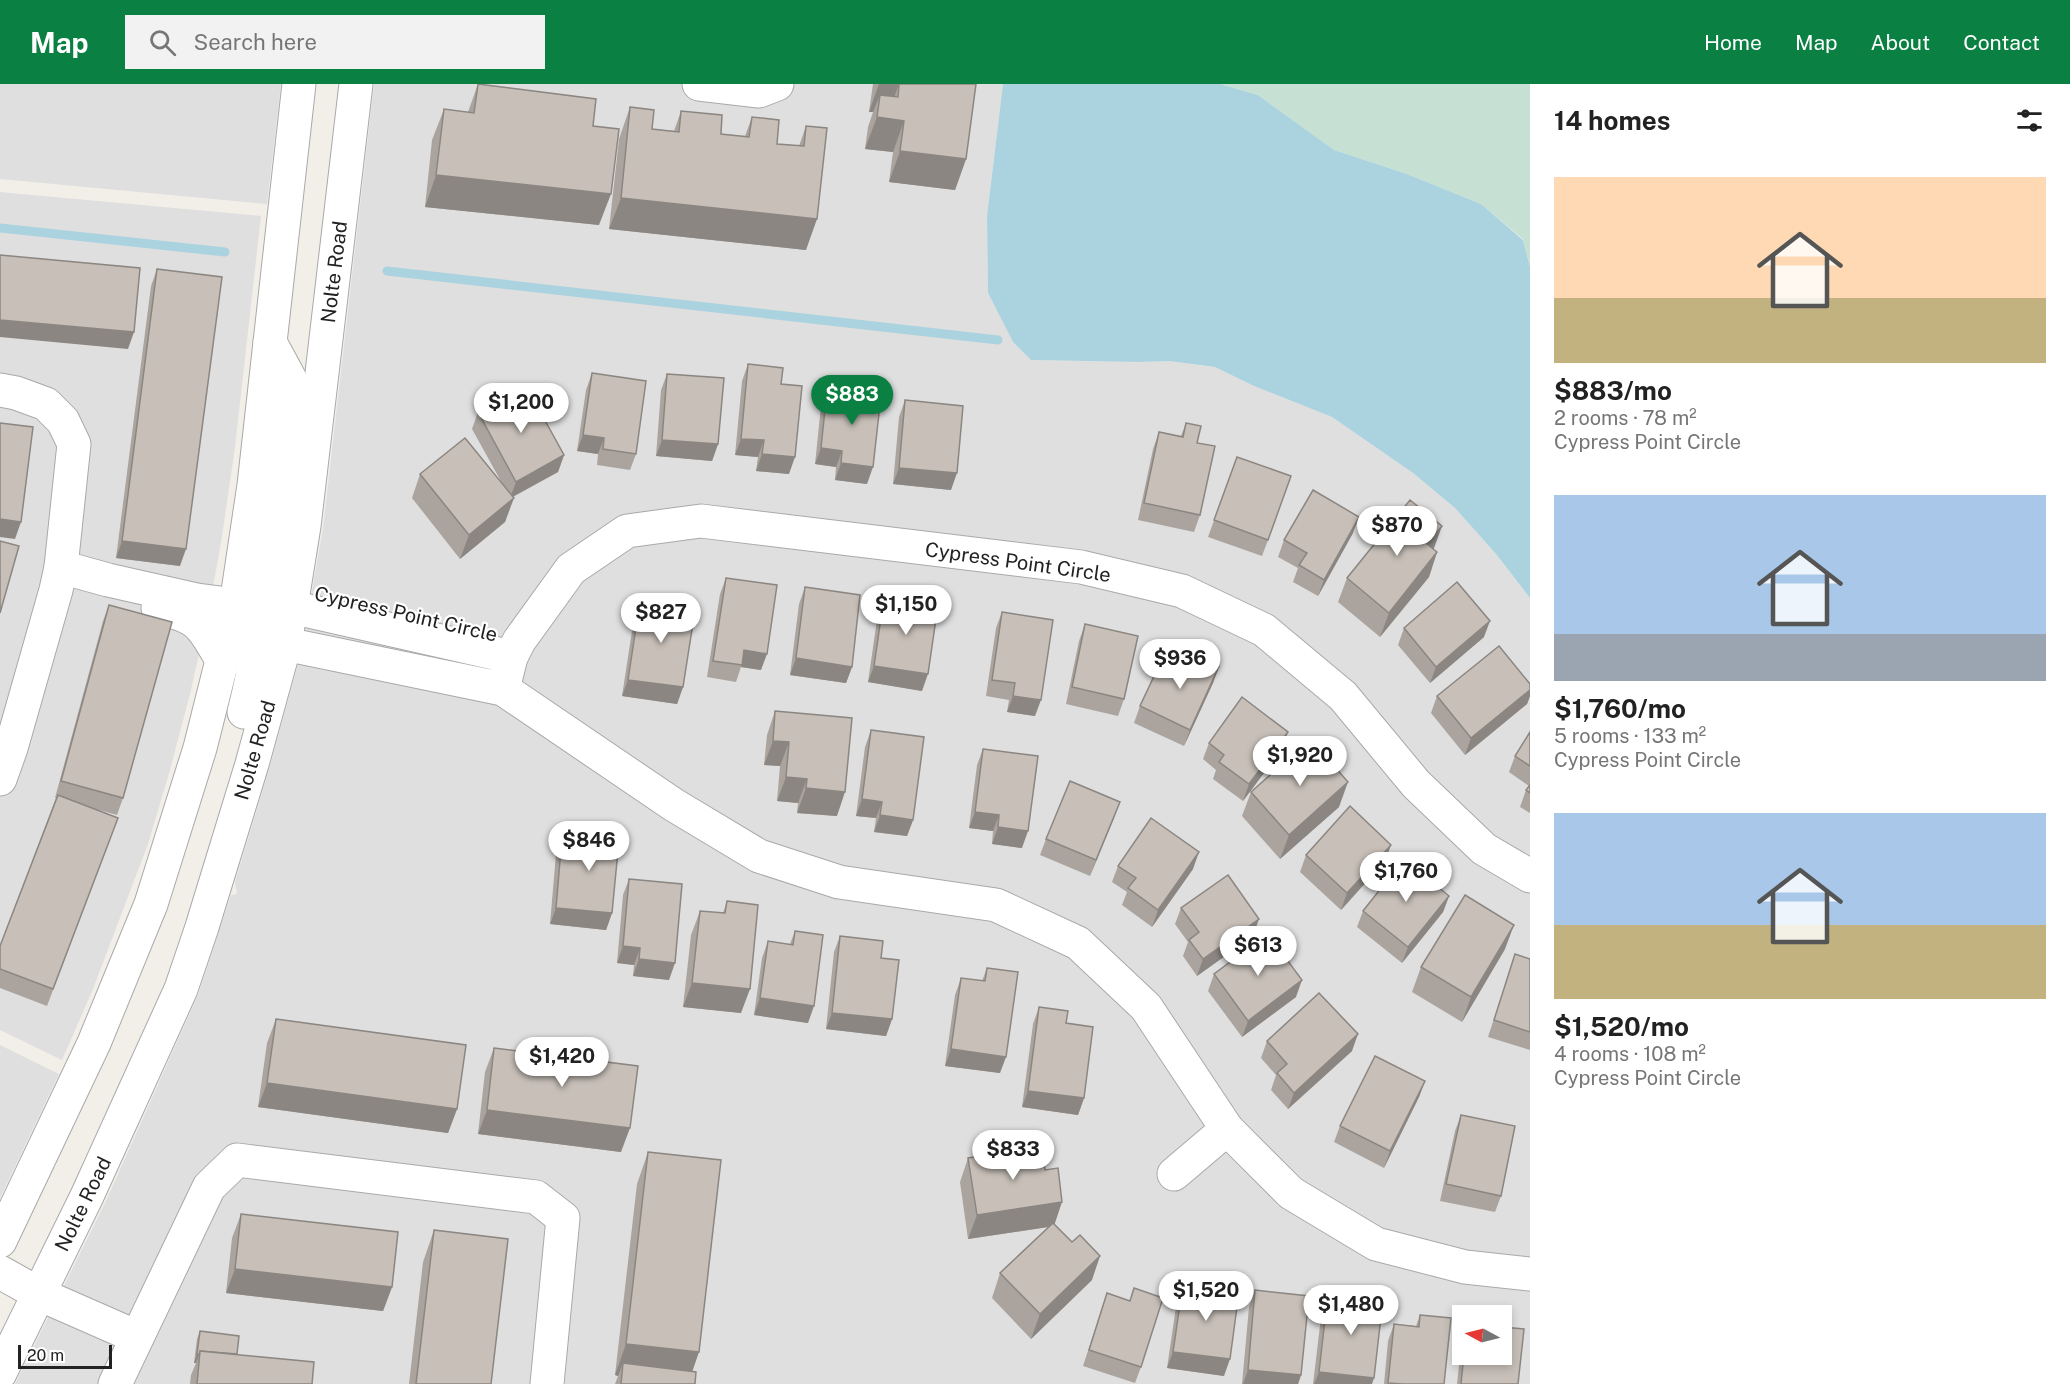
<!DOCTYPE html>
<meta charset="utf-8">
<style>
:root{--surface:#fff;--page:#f2f2f2;--text:#222;--muted:#767676;--accent:#0b8043}
body{margin:0;font-family:"Public Sans",sans-serif;background:var(--page);color:var(--text);height:100vh;display:flex;flex-direction:column;font-size:22px;white-space:nowrap}
*{box-sizing:border-box;margin:0}
p{font-size:20px;color:var(--muted)}
.icon{flex:none;width:33px;height:33px;fill:none;stroke:currentColor;stroke-width:2;stroke-linecap:round;stroke-linejoin:round}
.map{position:relative;flex:1;overflow:hidden}
.details{display:flex;flex-direction:column;background:var(--surface);width:540px}
.details>*{flex:none}
.needle{width:39px;rotate:277deg}
.buttons{position:absolute;left:1452px;top:1221px;display:grid;gap:12px}
.buttons a{display:grid;place-items:center;width:60px;height:60px;border-radius:0px;background:var(--surface);box-shadow:0 3px 9px #0003;font-size:30px}
.scale{position:absolute;left:18px;bottom:15px;width:94px;box-sizing:border-box;padding-left:6px;border:3px solid #222;border-top:0;font-size:16px;line-height:21px;white-space:nowrap;color:#222;-webkit-text-stroke:4px #fff;paint-order:stroke}
.price{position:absolute;translate:-50% -51px;padding:0 14px;border-radius:21px;background:#fff;color:#222;font-size:20px;line-height:39px;filter:drop-shadow(0 2px 3px #0008)}
.price::after{content:'';position:absolute;left:50%;top:36px;width:18px;height:14px;margin-left:-9px;background:inherit;clip-path:polygon(0 0,100% 0,50% 100%)}
.price.current{background:var(--accent);color:#fff}
ul{padding:0;list-style:none}
li{display:grid;align-content:center;gap:12px;height:318px;padding:0 24px}
li span{display:grid;place-items:center;height:186px;border-radius:0px;color:#555}
li>.icon{margin-inline-start:auto}
span .icon{width:108px;height:108px;fill:#fffc;stroke-width:1}
li b{font-size:26px}
h2{display:flex;justify-content:space-between;align-items:center;height:72px;padding:0 24px;font-size:26px}
header{display:flex;align-items:center;gap:36px;box-sizing:border-box;height:84px;padding:0 30px;background:var(--accent);color:#fff}
header strong{font-size:28px}
nav{display:flex;gap:33px;margin-inline-start:auto;font-size:21px}
.search{width:420px;height:54px;background:var(--page);display:flex;align-items:center;gap:15px;box-sizing:border-box;padding:0 21px;border-radius:0px;color:var(--muted);font-size:22px}
main{display:flex;flex:1;min-height:0}
.map>svg:first-child{display:block}
.residential{fill:#e0dfdf;fill-rule:evenodd}
.wetland{fill:#c6e0d4}
.water{fill:#aad3df}
.lines{fill:none;stroke-linecap:round;stroke-linejoin:round}
.stream{stroke:#aad3df;stroke-width:9}
.minor-casing{stroke:#a9a9a9;stroke-width:35}
.minor{stroke:#fff;stroke-width:33}
.wall{fill:#aba49e}
.shaded-wall{fill:#8b8681}
.building{fill:#c7bfb8;stroke:#8b8681;stroke-width:1.5}
.labels{text-anchor:middle;stroke-width:4.5;stroke-linejoin:round;paint-order:stroke}
.street-label{font-size:20px;fill:#222;stroke:#fff}
</style>
<header>
<strong>Map</strong>
<div class="search"><svg class="icon" aria-label="search" viewBox="0 0 24 24"><circle cx="10" cy="10" r="6"/><path d="M15 15l6 6"/></svg>Search here</div>
<nav><a>Home</a><a>Map</a><a>About</a><a>Contact</a></nav>
</header>
<main>
<div class="map">
<svg width="1530" height="1300" viewBox="0 0 1530 1300">
<rect width="100%" height="100%" fill="#f2efe9"/>
<!-- residential -->
<g class="residential">
<polygon points="0,0 281,0 267,120 0,95"/>
<path d="M374 0H1003L987 132 988 209 1013 258 1031 276 1139 278 1169 277 1215 283 1254 302 1332 333 1413 389 1455 424 1496 470 1530 514V1300H15L105 1119 198 911 231 811 237 810 235 798 269 685 298 580 327 587 336 557 305 549 306 544 335 551 344 521 311 512 323 444ZM1462 1232H1502V1270H1462Z"/>
<polygon points="0,108 261,132 235,363 221,459 207,535 190,610 170,686 148,760 93,905 62,976 0,946"/>
<polygon points="0,961 59,990 0,1114"/>
</g>
<!-- wetland -->
<polygon class="wetland" points="1220,0 1530,0 1530,183 1523,155 1481,120 1407,90 1334,66 1258,11"/>
<!-- water -->
<polygon class="water" points="1003,0 1220,0 1258,11 1334,66 1407,90 1481,120 1523,156 1530,183 1530,514 1496,470 1455,424 1413,389 1332,333 1254,302 1215,283 1169,277 1139,278 1031,276 1013,258 988,209 987,132"/>
<g class="lines">
<!-- stream -->
<g class="stream">
<polyline points="0,144 225,168"/>
<polyline points="387,187 998,256"/>
</g>
<defs>
<g id="minor">
<polyline points="699,0 759,7 777,0"/>
<polyline points="270,258 290,295 265,491 285,560 503,605 674,721 759,772 839,798 996,821 1078,859 1146,923 1227,1045 1291,1109 1376,1160 1465,1183 1530,1190"/>
<polyline points="0,306 16,309 46,320 63,337 74,360 61,483 56,506 11,664 0,695"/>
<polyline points="61,483 108,496 197,516 236,521 291,523 511,573"/>
<path d="M236 521 253 531C259 568 253 593 244 628"/>
<path d="M158 524C201 533 202 542 223 578"/>
<polyline points="503,605 511,573 519,557 571,485 627,447 701,437 1081,483 1182,507 1264,546 1343,612 1416,700 1484,765 1530,792"/>
<polyline points="1174,1090 1227,1045"/>
<polyline points="0,1157 94,959 151,820 200,664 236,521 254,401 299,0"/>
<polyline points="0,1188 39,1210 137,1253"/>
<polyline points="0,1289 87,1112 181,905 202,843 252,680 285,560 304,442 356,0"/>
<polyline points="115,1300 209,1103 237,1076 536,1113 563,1134 547,1300"/>
</g>
</defs>
<!-- minor casing -->
<use href="#minor" class="minor-casing"/>
<!-- minor -->
<use href="#minor" class="minor"/>
</g>
<!-- wall -->
<g class="wall">
<polygon points="478,0 593,42 599,141 425,123 432,56 444,25 468,28"/>
<polygon points="873,0 976,0 966,75 955,106 889,98 893,68 865,65 868,43 873,28 869,28"/>
<polygon points="630,23 652,45 674,47 681,27 721,50 745,52 752,33 777,60 799,62 806,42 806,166 609,145 619,55"/>
<polygon points="157,185 180,482 116,474 151,202"/>
<polygon points="748,280 781,300 789,390 756,387 758,373 735,371 742,297"/>
<polygon points="592,289 636,370 630,386 597,381 598,370 577,367 586,306"/>
<polygon points="667,290 718,360 712,377 656,372 661,306"/>
<polygon points="827,306 867,400 835,396 836,383 815,380 821,322"/>
<polygon points="905,316 951,406 893,400 899,333"/>
<polygon points="478,328 564,371 558,388 513,413 505,438 460,475 412,414 420,390 503,401 472,345"/>
<polygon points="1186,339 1197,359 1200,431 1194,448 1138,436 1153,365 1159,348 1181,352"/>
<polygon points="1237,373 1268,456 1262,472 1208,453"/>
<polygon points="1353,449 1318,512 1293,498 1298,484 1278,473 1284,456"/>
<polygon points="1433,465 1437,468 1429,493 1380,553 1338,518 1347,494"/>
<polygon points="726,494 761,586 741,583 736,598 707,593 720,510"/>
<polygon points="805,503 852,583 846,599 790,591 799,520"/>
<polygon points="884,513 922,607 868,598 878,529"/>
<polygon points="640,517 683,603 677,620 622,612 634,534"/>
<polygon points="109,521 123,714 117,731 85,722 118,734 47,922 0,904 0,862 56,714 55,714 103,537"/>
<polygon points="1002,528 1035,632 1007,628 1009,616 986,612 996,544"/>
<polygon points="1085,540 1124,615 1118,632 1066,620 1079,557"/>
<polygon points="1404,544 1484,553 1430,599 1398,561"/>
<polygon points="1188,582 1219,582 1213,599 1184,662 1134,639 1140,622"/>
<polygon points="1530,600 1530,612 1527,620 1465,671 1431,629 1437,612"/>
<polygon points="775,627 837,732 797,729 798,719 777,717 780,682 764,681 767,651"/>
<polygon points="871,646 913,736 907,752 874,748 876,734 856,732 865,663"/>
<polygon points="1530,648 1530,729 1520,723 1526,706 1529,702 1509,688 1515,672"/>
<polygon points="1209,659 1282,665 1243,717 1213,695 1216,686 1203,675"/>
<polygon points="983,665 1022,764 992,760 993,747 969,744 977,681"/>
<polygon points="1251,708 1339,723 1280,775 1242,732"/>
<polygon points="1114,734 1090,792 1040,771 1046,755"/>
<polygon points="589,743 612,829 606,846 550,840 556,770 562,753 585,755"/>
<polygon points="1391,761 1385,777 1341,826 1300,788 1306,771"/>
<polygon points="1118,782 1193,785 1152,843 1122,821 1127,808 1112,798"/>
<polygon points="629,795 669,896 633,892 634,881 617,879 623,811"/>
<polygon points="1449,812 1443,828 1402,879 1357,843 1363,827"/>
<polygon points="727,817 741,929 683,923 691,851 700,827 723,829"/>
<polygon points="1181,824 1253,852 1197,892 1183,872 1188,858 1175,840"/>
<polygon points="795,847 808,939 754,931 762,874 768,857 790,860"/>
<polygon points="840,852 881,874 892,935 886,952 826,945 834,868"/>
<polygon points="1505,865 1462,938 1412,908 1421,883"/>
<polygon points="1515,870 1530,875 1530,966 1488,953"/>
<polygon points="987,884 1000,989 945,982 955,911 961,894 982,897"/>
<polygon points="1214,890 1296,913 1242,953 1208,907"/>
<polygon points="1039,923 1066,939 1084,1014 1078,1031 1022,1023 1033,940"/>
<polygon points="276,935 457,1025 448,1049 258,1023 267,959"/>
<polygon points="1267,957 1352,967 1288,1025 1271,1006 1276,991 1261,974"/>
<polygon points="494,964 621,1068 478,1050 485,988"/>
<polygon points="1425,997 1419,1013 1384,1084 1334,1058 1340,1042"/>
<polygon points="1461,1031 1501,1112 1495,1128 1440,1117 1455,1047"/>
<polygon points="648,1068 692,1288 695,1300 615,1300 618,1292 615,1291 637,1100"/>
<polygon points="968,1074 1054,1140 1092,1196 1031,1255 992,1214 1000,1189 1049,1143 968,1155 960,1098"/>
<polygon points="241,1130 392,1203 383,1227 226,1209 232,1154"/>
<polygon points="434,1146 491,1300 409,1300 423,1178"/>
<polygon points="1183,1200 1224,1292 1167,1284 1177,1216"/>
<polygon points="1255,1206 1301,1291 1298,1300 1242,1300 1249,1223"/>
<polygon points="1107,1209 1129,1217 1141,1283 1135,1299 1083,1282"/>
<polygon points="1328,1209 1372,1300 1313,1300 1322,1225"/>
<polygon points="1420,1231 1444,1300 1384,1300 1388,1257 1394,1240 1416,1242"/>
<polygon points="200,1247 237,1270 312,1300 190,1300 191,1291 196,1279 194,1279 197,1255"/>
<polygon points="1462,1253 1462,1270 1502,1270 1518,1300 1457,1300"/>
</g>
<!-- shaded-wall -->
<g class="shaded-wall">
<polygon points="879,0 899,0 888,30 880,11 873,28 869,28"/>
<polygon points="877,33 904,37 893,68 865,65"/>
<polygon points="900,67 966,75 955,106 889,98"/>
<polygon points="436,91 611,110 599,141 425,123"/>
<polygon points="621,114 817,135 806,166 609,145"/>
<polygon points="0,236 134,248 128,265 0,253"/>
<polygon points="583,351 604,354 598,370 577,367"/>
<polygon points="741,355 764,356 758,373 735,371"/>
<polygon points="662,356 718,360 712,377 656,372"/>
<polygon points="821,364 842,367 836,383 815,380"/>
<polygon points="762,370 795,373 789,390 756,387"/>
<polygon points="564,371 558,388 510,414 516,398"/>
<polygon points="841,379 873,383 867,400 835,396"/>
<polygon points="899,384 957,389 951,406 893,400"/>
<polygon points="514,414 505,438 460,475 469,451"/>
<polygon points="1359,433 1353,449 1318,512 1324,496"/>
<polygon points="0,435 21,438 15,455 0,453"/>
<polygon points="1442,442 1433,467 1427,460"/>
<polygon points="122,457 186,465 180,482 116,474"/>
<polygon points="1437,468 1429,493 1380,553 1389,529"/>
<polygon points="1490,537 1484,553 1430,599 1436,583"/>
<polygon points="744,566 767,570 761,586 741,583"/>
<polygon points="796,574 852,583 846,599 790,591"/>
<polygon points="874,582 928,590 922,607 868,598"/>
<polygon points="1219,582 1213,599 1184,662 1190,646"/>
<polygon points="628,596 683,603 677,620 622,612"/>
<polygon points="1530,606 1530,612 1527,620 1465,671 1471,654"/>
<polygon points="1013,612 1041,616 1035,632 1007,628"/>
<polygon points="1288,648 1282,665 1243,717 1249,700"/>
<polygon points="773,657 789,658 780,682 764,681"/>
<polygon points="786,693 807,695 798,719 777,717"/>
<polygon points="1348,698 1339,723 1280,775 1289,751"/>
<polygon points="806,704 845,708 837,732 797,729"/>
<polygon points="862,715 882,718 876,734 856,732"/>
<polygon points="1120,718 1114,734 1090,792 1096,776"/>
<polygon points="975,728 999,731 993,747 969,744"/>
<polygon points="880,731 913,736 907,752 874,748"/>
<polygon points="998,743 1028,747 1022,764 992,760"/>
<polygon points="1391,761 1385,777 1341,826 1347,809"/>
<polygon points="1199,768 1193,785 1152,843 1158,826"/>
<polygon points="1449,812 1443,828 1402,879 1408,863"/>
<polygon points="556,824 612,829 606,846 550,840"/>
<polygon points="1259,835 1253,852 1197,892 1203,875"/>
<polygon points="1514,841 1505,865 1462,938 1471,913"/>
<polygon points="623,862 640,864 634,881 617,879"/>
<polygon points="639,875 675,879 669,896 633,892"/>
<polygon points="1302,896 1296,913 1242,953 1248,937"/>
<polygon points="692,899 750,905 741,929 683,923"/>
<polygon points="760,914 814,922 808,939 754,931"/>
<polygon points="832,929 892,935 886,952 826,945"/>
<polygon points="1358,950 1352,967 1288,1025 1294,1009"/>
<polygon points="951,965 1006,973 1000,989 945,982"/>
<polygon points="1425,997 1419,1013 1384,1084 1390,1067"/>
<polygon points="267,999 457,1025 448,1049 258,1023"/>
<polygon points="1028,1007 1084,1014 1078,1031 1022,1023"/>
<polygon points="487,1026 630,1044 621,1068 478,1050"/>
<polygon points="1062,1118 1054,1142 968,1155 977,1131"/>
<polygon points="1100,1172 1092,1196 1031,1255 1040,1230"/>
<polygon points="235,1185 392,1203 383,1227 226,1209"/>
<polygon points="626,1260 699,1268 688,1300 623,1279 618,1292 615,1291"/>
<polygon points="1173,1268 1230,1275 1224,1292 1167,1284"/>
<polygon points="197,1270 199,1271 196,1279 194,1279"/>
<polygon points="1248,1286 1301,1291 1298,1300 1243,1300"/>
<polygon points="1319,1288 1374,1294 1372,1300 1314,1300"/>
</g>
<!-- building -->
<g class="building">
<polygon points="478,0 596,15 593,42 619,45 611,110 436,91 444,25 474,29"/>
<polygon points="899,0 976,0 966,75 900,67 904,37 877,33 880,11 898,13"/>
<polygon points="630,23 654,26 652,45 679,48 681,27 722,31 721,50 749,53 752,33 779,36 777,60 804,62 806,42 827,44 817,135 621,114"/>
<polygon points="0,171 140,184 134,248 0,236"/>
<polygon points="157,185 222,193 186,465 122,457"/>
<polygon points="748,280 783,284 781,300 802,302 795,373 762,370 764,356 741,355"/>
<polygon points="592,289 646,297 636,370 603,365 604,354 583,351"/>
<polygon points="667,290 724,294 718,360 662,356"/>
<polygon points="526,302 564,371 516,398 478,328"/>
<polygon points="827,306 881,312 873,383 841,379 842,367 821,364"/>
<polygon points="905,316 963,322 957,389 899,384"/>
<polygon points="0,339 33,343 21,438 0,435"/>
<polygon points="1186,339 1201,342 1197,359 1215,362 1200,431 1144,419 1159,348 1183,353"/>
<polygon points="465,354 514,414 469,451 420,390"/>
<polygon points="1237,373 1291,392 1268,456 1214,436"/>
<polygon points="1313,406 1359,433 1324,496 1299,481 1307,469 1284,456"/>
<polygon points="1410,416 1442,442 1427,460 1437,468 1389,529 1347,494"/>
<polygon points="0,457 19,462 0,529"/>
<polygon points="726,494 777,501 767,570 744,566 742,581 713,577"/>
<polygon points="1457,498 1490,537 1436,583 1404,544"/>
<polygon points="805,503 860,511 852,583 796,574"/>
<polygon points="884,513 938,521 928,590 874,582"/>
<polygon points="640,517 695,526 683,603 628,596"/>
<polygon points="109,521 172,538 123,714 61,697"/>
<polygon points="1002,528 1053,536 1041,616 1013,612 1015,599 992,596"/>
<polygon points="1085,540 1138,552 1124,615 1072,603"/>
<polygon points="1499,562 1530,600 1530,606 1471,654 1437,612"/>
<polygon points="1194,570 1219,582 1190,646 1140,622 1164,571 1188,582"/>
<polygon points="1242,613 1288,648 1249,700 1219,678 1224,671 1209,659"/>
<polygon points="775,627 852,634 845,708 806,704 807,695 786,693 789,658 773,657"/>
<polygon points="871,646 924,653 913,736 880,731 882,718 862,715"/>
<polygon points="1530,648 1530,682 1515,672"/>
<polygon points="1310,655 1348,698 1289,751 1251,708"/>
<polygon points="983,665 1038,672 1028,747 998,743 999,731 975,728"/>
<polygon points="1070,697 1120,718 1096,776 1046,755"/>
<polygon points="1530,701 1530,709 1526,706"/>
<polygon points="58,711 118,734 53,905 0,885 0,862"/>
<polygon points="1350,722 1391,761 1347,809 1306,771"/>
<polygon points="1151,734 1199,768 1158,826 1128,804 1136,794 1118,782"/>
<polygon points="589,743 620,746 612,829 556,824 562,753 588,756"/>
<polygon points="1404,775 1449,812 1408,863 1363,827"/>
<polygon points="1228,791 1259,835 1203,875 1189,856 1199,848 1181,824"/>
<polygon points="629,795 682,800 675,879 639,875 640,864 623,862"/>
<polygon points="1465,811 1514,841 1471,913 1421,883"/>
<polygon points="727,817 758,821 750,905 692,899 700,827 725,829"/>
<polygon points="795,847 823,851 814,922 760,914 768,857 793,861"/>
<polygon points="1268,850 1302,896 1248,937 1214,890"/>
<polygon points="840,852 883,857 881,874 899,876 892,935 832,929"/>
<polygon points="1515,870 1530,875 1530,948 1494,936"/>
<polygon points="987,884 1018,888 1006,973 951,965 961,894 985,897"/>
<polygon points="1319,909 1358,950 1294,1009 1277,989 1287,980 1267,957"/>
<polygon points="1039,923 1068,927 1066,939 1093,943 1084,1014 1028,1007"/>
<polygon points="276,935 466,961 457,1025 267,999"/>
<polygon points="494,964 638,982 630,1044 487,1026"/>
<polygon points="1375,972 1425,997 1390,1067 1340,1042"/>
<polygon points="1461,1031 1515,1042 1501,1112 1446,1100"/>
<polygon points="1041,1063 1045,1086 1058,1084 1062,1118 977,1131 968,1074"/>
<polygon points="648,1068 721,1076 699,1268 626,1260"/>
<polygon points="241,1130 398,1148 392,1203 235,1185"/>
<polygon points="1053,1139 1072,1158 1080,1151 1100,1172 1040,1230 1000,1189"/>
<polygon points="434,1146 508,1155 491,1300 416,1300"/>
<polygon points="1183,1200 1239,1208 1230,1275 1173,1268"/>
<polygon points="1134,1204 1163,1214 1141,1283 1089,1266 1107,1209 1130,1217"/>
<polygon points="1255,1206 1309,1212 1301,1291 1248,1286"/>
<polygon points="1328,1209 1383,1215 1374,1294 1319,1288"/>
<polygon points="1420,1231 1451,1234 1444,1300 1403,1300 1388,1299 1394,1240 1419,1243"/>
<polygon points="1502,1243 1524,1245 1518,1300 1461,1300 1464,1270 1502,1270"/>
<polygon points="200,1247 239,1252 237,1270 200,1267 199,1271 197,1270"/>
<polygon points="200,1267 314,1278 312,1300 197,1300"/>
<polygon points="623,1279 696,1288 695,1300 621,1300"/>
</g>
<g class="labels">
<!-- street labels -->
<g class="street-label">
<text transform="translate(334 188) rotate(-83)" y="7">Nolte Road</text>
<text transform="translate(1018 478) rotate(8)" y="7">Cypress Point Circle</text>
<text transform="translate(406 530) rotate(13)" y="7">Cypress Point Circle</text>
<text transform="translate(255 666) rotate(-74)" y="7">Nolte Road</text>
<text transform="translate(83 1120) rotate(-64)" y="7">Nolte Road</text>
</g>
</g>
</svg>
<div class="buttons">
<a><svg class="needle" viewBox="-14 -14 28 28"><path d="M0-13l5 13h-10z" fill="#e53935"/><path d="M0 13l5-13h-10z" fill="#767676"/></svg></a>
</div>
<div class="scale">20 m</div>
<b class="price current" style="left:852px;top:342px">$883</b>
<b class="price" style="left:521px;top:350px">$1,200</b>
<b class="price" style="left:1397px;top:473px">$870</b>
<b class="price" style="left:906px;top:552px">$1,150</b>
<b class="price" style="left:661px;top:560px">$827</b>
<b class="price" style="left:1180px;top:606px">$936</b>
<b class="price" style="left:1300px;top:703px">$1,920</b>
<b class="price" style="left:589px;top:788px">$846</b>
<b class="price" style="left:1406px;top:819px">$1,760</b>
<b class="price" style="left:1258px;top:893px">$613</b>
<b class="price" style="left:562px;top:1004px">$1,420</b>
<b class="price" style="left:1013px;top:1097px">$833</b>
<b class="price" style="left:1206px;top:1238px">$1,520</b>
<b class="price" style="left:1351px;top:1252px">$1,480</b>
</div>
<section class="details">
<h2>14 homes<svg class="icon" aria-label="filters" viewBox="0 0 24 24"><path d="M4 7h16M4 17h16"/><circle cx="9" cy="7" r="2"/><circle cx="15" cy="17" r="2"/></svg></h2>
<ul>
<li><span style="background:linear-gradient(#ffd9b3 65%,#c2b280 0)"><svg class="icon" aria-label="home" viewBox="0 0 24 24"><path d="M3 11l9-7 9 7M6 9v11h12V9"/></svg></span><div><b>$883/mo</b><p>2 rooms · 78 m²</p><p>Cypress Point Circle</p></div></li>
<li><span style="background:linear-gradient(#a9c7e8 75%,#9aa5b1 0)"><svg class="icon" aria-label="home" viewBox="0 0 24 24"><path d="M3 11l9-7 9 7M6 9v11h12V9"/></svg></span><div><b>$1,760/mo</b><p>5 rooms · 133 m²</p><p>Cypress Point Circle</p></div></li>
<li><span style="background:linear-gradient(#a9c7e8 60%,#c2b280 0)"><svg class="icon" aria-label="home" viewBox="0 0 24 24"><path d="M3 11l9-7 9 7M6 9v11h12V9"/></svg></span><div><b>$1,520/mo</b><p>4 rooms · 108 m²</p><p>Cypress Point Circle</p></div></li>
</ul>
</section>
</main>
